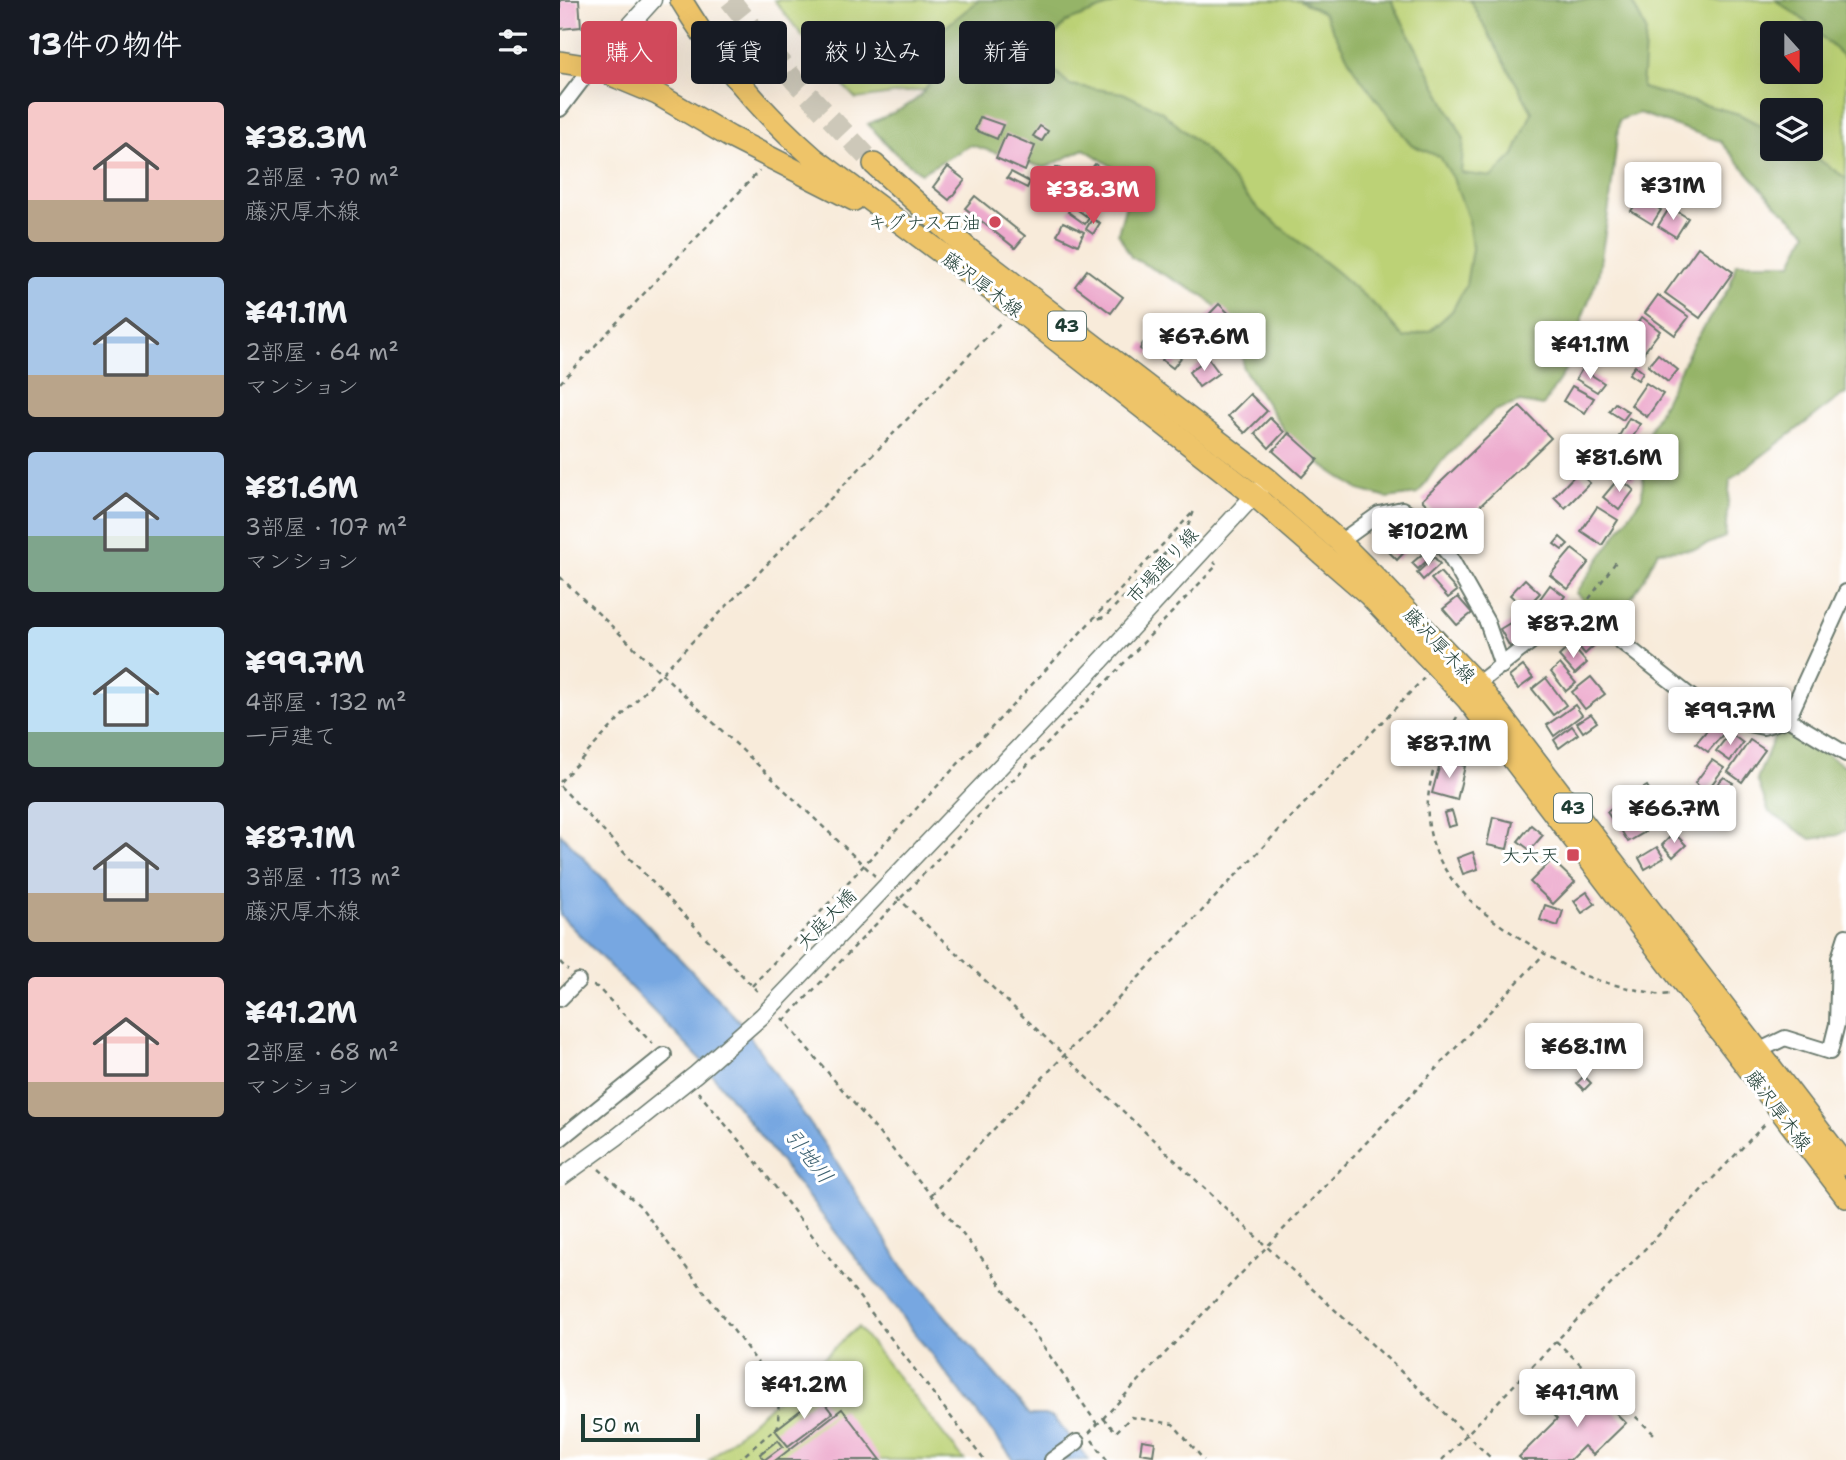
<!DOCTYPE html>
<html lang="ja">
<meta charset="utf-8">
<style>
:root{--surface:#171b24;--page:#20242c;--text:#f1f3f6;--muted:#9ea1a6;--accent:#d1495b}
body{margin:0;font-family:"Shantell Sans","Klee One",sans-serif;background:var(--page);color:var(--text);height:100vh;display:flex;flex-direction:column;font-size:26px;white-space:nowrap}
*{box-sizing:border-box;margin:0}
p{font-size:23px;color:var(--muted)}
.icon{flex:none;width:38px;height:38px;fill:none;stroke:currentColor;stroke-width:2;stroke-linecap:round;stroke-linejoin:round}
.map{position:relative;flex:1;overflow:hidden}
.panel{display:flex;flex-direction:column;background:var(--surface);width:560px}
.panel>*{flex:none}
.top-card{position:absolute;left:21px;top:21px;width:665px;height:63px;display:flex;gap:14px}
.needle{width:46px;rotate:159deg}
.fabs{position:absolute;left:1200px;top:21px;display:grid;gap:14px}
.fabs a{display:grid;place-items:center;width:63px;height:63px;border-radius:7px;background:var(--surface);box-shadow:0 7px 28px #0002;font-size:35px}
.scale{position:absolute;left:21px;bottom:18px;width:119px;box-sizing:border-box;padding-left:7px;border:4px solid #1f3d34;border-top:0;font-size:19px;line-height:24px;white-space:nowrap;color:#1f3d34;-webkit-text-stroke:5px #fff;paint-order:stroke}
.price{position:absolute;translate:-50% -60px;padding:0 16px;border-radius:7px;background:#fff;color:#222;font-size:23px;line-height:46px;filter:drop-shadow(0 2px 4px #0008)}
.price::after{content:'';position:absolute;left:50%;top:42px;width:21px;height:16px;margin-left:-10px;background:inherit;clip-path:polygon(0 0,100% 0,50% 100%)}
.price.active{background:var(--accent);color:#fff}
ul{padding:0;list-style:none}
li{display:flex;align-items:center;gap:21px;height:175px;padding:0 28px}
li span{display:grid;place-items:center;flex:none;width:196px;height:140px;border-radius:7px;color:#555}
li>.icon{margin-inline-start:auto}
span .icon{width:84px;height:84px;fill:#fffc;stroke-width:1}
li b{font-size:30px}
h2{display:flex;justify-content:space-between;align-items:center;height:84px;padding:0 28px;font-size:30px}
.chip{padding:0 24px;border-radius:7px;background:var(--surface);box-shadow:0 7px 28px #0002;font-size:24px;line-height:63px}
.chip.active{background:var(--accent);color:#fff}
main{display:flex;flex:1;min-height:0}
.map>svg:first-child{display:block}
.green{fill:#bcd276;stroke:#6e8855;stroke-width:2;fill-rule:evenodd}
.forest{fill:#95b467;stroke:#5a784e;stroke-width:2}
.water{fill:#77a7e1;stroke:#4b728a;stroke-width:2}
.building{fill:#edaacd}
.lines{fill:none;stroke-linecap:round;stroke-linejoin:round}
.primary-tunnel{stroke:#cdc8b9;stroke-width:21;stroke-dasharray:21 10;stroke-linecap:butt}
.minor-casing{stroke:#6b7a6e;stroke-width:18}
.tertiary-casing{stroke:#6b7a6e;stroke-width:19}
.primary-casing{stroke:#6b7a6e;stroke-width:24}
.path{stroke:#6b7a6e;stroke-width:2.5;stroke-dasharray:5 5;stroke-linecap:butt}
.minor{stroke:#fff;stroke-width:14}
.tertiary{stroke:#fff;stroke-width:16}
.primary{stroke:#eec469;stroke-width:21}
.tertiary-bridge-casing{stroke:#6b7a6e;stroke-width:19;stroke-linecap:butt}
.tertiary-bridge{stroke:#fff;stroke-width:16}
.poi-dot{fill:#d1495b;stroke:#fff;stroke-width:2.5}
.labels{text-anchor:middle;stroke-width:6;stroke-linejoin:round;paint-order:stroke}
.shield{fill:#fff;stroke:#627771;stroke-width:2}
.shield-label{font-size:18px;font-weight:bold;fill:#1f3d34}
.poi-label{font-size:19px;fill:#1f3d34;stroke:#fff;text-anchor:end}
.street-label{font-size:19px;fill:#1f3d34;stroke:#fff}
.water-label{font-size:21px;font-style:italic;fill:#3e6271;stroke:#fff}
</style>
<main>
<section class="panel">
<h2>13件の物件<svg class="icon" aria-label="filters" viewBox="0 0 24 24"><path d="M4 7h16M4 17h16"/><circle cx="9" cy="7" r="2"/><circle cx="15" cy="17" r="2"/></svg></h2>
<ul>
<li><span style="background:linear-gradient(#f6c9c9 70%,#b9a48a 0)"><svg class="icon" aria-label="home" viewBox="0 0 24 24"><path d="M3 11l9-7 9 7M6 9v11h12V9"/></svg></span><div><b>¥38.3M</b><p>2部屋 · 70 m²</p><p>藤沢厚木線</p></div></li>
<li><span style="background:linear-gradient(#a9c7e8 70%,#b9a48a 0)"><svg class="icon" aria-label="home" viewBox="0 0 24 24"><path d="M3 11l9-7 9 7M6 9v11h12V9"/></svg></span><div><b>¥41.1M</b><p>2部屋 · 64 m²</p><p>マンション</p></div></li>
<li><span style="background:linear-gradient(#a9c7e8 60%,#7fa58c 0)"><svg class="icon" aria-label="home" viewBox="0 0 24 24"><path d="M3 11l9-7 9 7M6 9v11h12V9"/></svg></span><div><b>¥81.6M</b><p>3部屋 · 107 m²</p><p>マンション</p></div></li>
<li><span style="background:linear-gradient(#bfe0f5 75%,#7fa58c 0)"><svg class="icon" aria-label="home" viewBox="0 0 24 24"><path d="M3 11l9-7 9 7M6 9v11h12V9"/></svg></span><div><b>¥99.7M</b><p>4部屋 · 132 m²</p><p>一戸建て</p></div></li>
<li><span style="background:linear-gradient(#c9d6e8 65%,#b9a48a 0)"><svg class="icon" aria-label="home" viewBox="0 0 24 24"><path d="M3 11l9-7 9 7M6 9v11h12V9"/></svg></span><div><b>¥87.1M</b><p>3部屋 · 113 m²</p><p>藤沢厚木線</p></div></li>
<li><span style="background:linear-gradient(#f6c9c9 75%,#b9a48a 0)"><svg class="icon" aria-label="home" viewBox="0 0 24 24"><path d="M3 11l9-7 9 7M6 9v11h12V9"/></svg></span><div><b>¥41.2M</b><p>2部屋 · 68 m²</p><p>マンション</p></div></li>
</ul>
</section>
<div class="map">
<svg width="1286" height="1460" viewBox="0 0 1286 1460">
<rect width="100%" height="100%" fill="#fff"/>
<filter id="ink" filterUnits="userSpaceOnUse"><feTurbulence type="fractalNoise" baseFrequency=".0143" numOctaves="2"/><feDisplacementMap in="SourceGraphic" scale="14" xChannelSelector="R" yChannelSelector="G"/><feConvolveMatrix kernelMatrix="1 2 1 2 8 2 1 2 1" color-interpolation-filters="sRGB"/></filter>
<filter id="wash" filterUnits="userSpaceOnUse"><feTurbulence type="fractalNoise" baseFrequency=".00686" numOctaves="4" result="noise"/><feDisplacementMap in="SourceGraphic" scale="28" xChannelSelector="R" yChannelSelector="G"/><feGaussianBlur stdDeviation="1.57" result="paint"/><feColorMatrix in="noise" values="0 0 0 0 0 0 0 0 0 0 0 0 0 0 0 0 0 1.4 0 .05"/><feComposite in="paint" operator="in"/></filter>
<g filter="url(#wash)">
<rect width="100%" height="100%" fill="#f8ebda"/>
<!-- green -->
<g class="green">
<polygon points="214,0 950,0 988,122 936,290 852,353 421,82 296,99 275,77"/>
<path d="M1027 0H1286V199L1188 139 1047 103ZM1213 33H1251V72H1213ZM1213 110H1251V149H1213Z"/>
<polygon points="298,1327 404,1460 149,1460"/>
</g>
<!-- forest -->
<g class="forest">
<path d="M419 0H564L506 22 488 44 480 57 510 85 563 93 601 111 643 147 699 210 777 272 819 309 844 338 871 330 892 311 906 285 912 249 909 221 893 178 880 157 851 145 795 71 764 13 739 0H831L904 139 901 173 932 177 954 155 972 112 910 0H1071L1086 30 1082 88 1179 114 1213 132V149H1243L1286 178V394L1281 396 1170 480 1165 537 1136 549 1098 551 1084 579 1051 627 1016 593 1082 497 1085 440 1132 346 1170 286 1176 263H1232L1247 232 1215 204 1160 141 1079 113 1059 120 1050 201 1038 277 1022 318 1021 345 983 406 960 402 934 411 878 465 858 494 827 498 799 490 736 448 683 368V332L644 296 571 257 558 233 573 180 524 149 485 168 411 145 361 173 335 153 308 124C337 111 375 100 373 62 373 55 371 47 369 40Z"/>
<polygon points="1215,0 1286,0 1286,59 1241,18"/>
<polygon points="1217,730 1243,734 1251,744 1286,767 1286,830 1278,835 1251,839 1209,812 1197,779"/>
</g>
<!-- water -->
<polygon class="water" points="0,833 179,1021 278,1164 343,1267 470,1415 485,1415 494,1418 529,1460 454,1460 140,1059 0,915"/>
<g id="blocks">
<!-- building -->
<g class="building">
<polygon points="0,0 19,0 21,27 0,29"/>
<polygon points="106,44 113,52 105,59 98,51"/>
<polygon points="80,61 91,68 86,75 75,69"/>
<polygon points="420,117 443,125 437,139 415,130"/>
<polygon points="480,126 488,131 482,141 473,136"/>
<polygon points="446,134 475,146 465,171 436,158"/>
<polygon points="535,164 566,186 557,198 526,176"/>
<polygon points="388,167 405,180 389,200 373,187"/>
<polygon points="496,167 507,172 500,188 489,183"/>
<polygon points="451,172 470,182 467,188 447,178"/>
<polygon points="485,186 498,192 492,204 480,198"/>
<polygon points="415,196 465,236 455,248 405,208"/>
<polygon points="1081,196 1101,210 1092,224 1071,211"/>
<polygon points="512,206 529,218 525,224 508,212"/>
<polygon points="1110,207 1128,218 1116,237 1098,226"/>
<polygon points="532,219 540,223 533,234 526,229"/>
<polygon points="503,222 524,232 518,245 497,235"/>
<polygon points="1138,247 1173,272 1140,318 1105,293"/>
<polygon points="527,270 563,297 551,313 515,286"/>
<polygon points="1098,295 1129,317 1115,335 1085,313"/>
<polygon points="659,304 680,324 656,350 634,330"/>
<polygon points="1082,317 1100,331 1079,359 1061,346"/>
<polygon points="598,334 610,342 604,352 591,343"/>
<polygon points="677,334 683,341 677,346 671,339"/>
<polygon points="583,343 593,349 589,355 580,349"/>
<polygon points="612,347 623,355 613,368 602,360"/>
<polygon points="1098,354 1118,370 1108,382 1088,366"/>
<polygon points="648,358 659,373 639,387 629,372"/>
<polygon points="1075,366 1083,372 1078,380 1069,374"/>
<polygon points="1022,369 1044,383 1037,392 1016,379"/>
<polygon points="1086,383 1103,394 1087,417 1071,405"/>
<polygon points="1012,386 1034,398 1025,413 1003,401"/>
<polygon points="690,394 707,411 685,433 668,416"/>
<polygon points="1055,403 1069,412 1063,420 1049,411"/>
<polygon points="960,406 991,438 893,532 862,500"/>
<polygon points="710,418 724,432 709,448 695,433"/>
<polygon points="1069,418 1080,424 1069,444 1058,438"/>
<polygon points="729,433 758,459 742,477 713,451"/>
<polygon points="1040,447 1047,455 1030,472 1022,464"/>
<polygon points="1070,457 1082,465 1073,480 1060,471"/>
<polygon points="1018,472 1030,483 1005,508 994,497"/>
<polygon points="1059,478 1074,490 1059,510 1043,497"/>
<polygon points="1037,507 1058,520 1042,545 1021,531"/>
<polygon points="834,530 850,546 837,560 820,543"/>
<polygon points="1000,537 1008,544 1002,550 994,544"/>
<polygon points="1012,549 1029,562 1008,589 990,575"/>
<polygon points="867,550 872,556 858,569 852,563"/>
<polygon points="874,557 880,564 863,580 857,573"/>
<polygon points="880,572 897,591 888,598 871,579"/>
<polygon points="965,579 980,593 965,609 950,595"/>
<polygon points="990,585 1005,596 989,618 974,607"/>
<polygon points="898,597 912,613 897,625 883,609"/>
<polygon points="978,615 987,625 977,633 969,623"/>
<polygon points="960,617 971,635 950,647 940,629"/>
<polygon points="1028,628 1039,641 1025,654 1013,640"/>
<polygon points="1011,645 1027,663 1015,674 999,656"/>
<polygon points="1000,664 1016,683 1006,691 991,672"/>
<polygon points="963,666 973,678 958,689 949,677"/>
<polygon points="1031,677 1045,694 1025,709 1012,692"/>
<polygon points="986,678 1006,705 993,715 972,689"/>
<polygon points="1015,705 1022,715 994,736 987,725"/>
<polygon points="1031,714 1037,722 1023,732 1017,723"/>
<polygon points="1153,723 1165,732 1148,752 1136,743"/>
<polygon points="1012,726 1018,734 999,748 994,740"/>
<polygon points="901,732 917,752 907,760 891,740"/>
<polygon points="1170,733 1183,743 1170,761 1156,751"/>
<polygon points="1190,740 1205,750 1182,782 1168,772"/>
<polygon points="881,760 905,766 897,800 872,793"/>
<polygon points="1152,760 1164,768 1146,792 1135,783"/>
<polygon points="1164,777 1173,783 1168,790 1158,783"/>
<polygon points="1087,786 1099,806 1080,817 1068,797"/>
<polygon points="1064,800 1072,813 1055,824 1047,812"/>
<polygon points="892,811 896,825 888,827 884,813"/>
<polygon points="933,817 953,822 947,849 927,845"/>
<polygon points="1079,820 1085,832 1068,842 1061,830"/>
<polygon points="971,825 983,835 970,850 958,841"/>
<polygon points="1114,833 1126,845 1113,857 1102,845"/>
<polygon points="1097,847 1104,858 1085,869 1079,858"/>
<polygon points="913,852 918,869 903,874 897,858"/>
<polygon points="992,860 1015,882 993,904 970,882"/>
<polygon points="1027,892 1035,904 1022,913 1014,901"/>
<polygon points="985,905 1003,911 998,926 980,920"/>
<polygon points="1024,1076 1031,1083 1024,1090 1017,1083"/>
<polygon points="1026,1383 1066,1423 1033,1455 1024,1446 1010,1460 962,1460 959,1457 997,1419 994,1416"/>
<polygon points="259,1396 272,1413 228,1446 215,1430"/>
<polygon points="282,1409 321,1460 216,1460"/>
<polygon points="218,1440 223,1446 204,1460 200,1454"/>
<polygon points="582,1440 595,1442 593,1455 580,1453"/>
</g>
</g>
</g>
<g filter="url(#ink)">
<use href="#blocks" fill-opacity="0" stroke="#6b7a6e" stroke-width="2"/>
<g class="lines">
<!-- primary-tunnel -->
<polyline class="primary-tunnel" points="170,0 235,81 314,164"/>
<defs>
<g id="minor">
<polyline points="0,109 32,67"/>
<polyline points="780,542 819,514 842,509 864,525 889,555 927,622 942,666"/>
<polyline points="912,688 1009,612 1021,610 1144,707 1178,722 1203,727 1228,719 1286,592"/>
<polyline points="1228,719 1286,754"/>
<polyline points="0,999 18,981"/>
<polyline points="1198,1051 1225,1038 1270,1052 1277,1024 1279,958 1286,936"/>
<polyline points="0,1139 104,1055"/>
<polyline points="492,1460 517,1442"/>
</g>
<g id="tertiary">
<polyline points="32,67 93,0"/>
<polyline points="540,662 700,489"/>
</g>
<g id="primary">
<path d="M121 0C157 60 202 113 255 159L454 307 695 496 809 595 907 699 1286 1197"/>
<polyline points="0,62 32,67 97,94 170,137 294,200"/>
<polyline points="314,164 406,247 708,479 780,542 823,585 917,684 1286,1165"/>
</g>
</defs>
<!-- minor casing -->
<use href="#minor" class="minor-casing"/>
<!-- tertiary casing -->
<use href="#tertiary" class="tertiary-casing"/>
<!-- primary casing -->
<use href="#primary" class="primary-casing"/>
<!-- path -->
<g class="path">
<polyline points="0,383 199,171"/>
<polyline points="0,577 315,876"/>
<polyline points="1029,599 1058,559"/>
<path d="M897 717C839 817 870 883 963 940 983 952 1002 966 1023 975 1048 985 1075 989 1101 995L1110 994"/>
<polyline points="0,782 102,673 443,320"/>
<polyline points="0,786 201,995"/>
<polyline points="337,897 677,1219 831,1362 933,1460"/>
<polyline points="0,962 8,970"/>
<polyline points="33,986 37,987 93,1044"/>
<path d="M192 986C339 827 486 669 634 511L626 531 545 617 532 620"/>
<polyline points="222,1018 371,1195 425,1262 537,1424"/>
<polyline points="224,1021 657,565 654,562"/>
<polyline points="138,1092 187,1150 424,1460"/>
<polyline points="39,1169 80,1206 219,1391 218,1426 179,1460"/>
<polyline points="371,1195 864,678"/>
<polyline points="996,1341 1095,1435"/>
<polyline points="543,1418 556,1432 571,1417 613,1424 644,1460"/>
<polyline points="529,1433 823,1125 985,953"/>
<polyline points="532,1440 547,1460"/>
<polyline points="882,1460 1207,1122"/>
</g>
<!-- minor -->
<use href="#minor" class="minor"/>
<!-- tertiary -->
<use href="#tertiary" class="tertiary"/>
<!-- primary -->
<use href="#primary" class="primary"/>
<defs>
<polyline id="tertiary-bridge" points="0,1178 57,1137 136,1074 202,1016 540,662"/>
</defs>
<!-- tertiary-bridge casing -->
<use href="#tertiary-bridge" class="tertiary-bridge-casing"/>
<!-- tertiary-bridge -->
<use href="#tertiary-bridge" class="tertiary-bridge"/>
</g>
</g>
<!-- markers -->
<g class="poi-dot">
<circle cx="435" cy="222" r="7"/>
<rect x="1006" y="848" width="14" height="14" rx="3.5"/>
</g>
<g class="labels">
<!-- shield labels -->
<g class="shield">
<rect x="488" y="311.5" width="38" height="29" rx="5"/>
<rect x="994" y="793.5" width="38" height="29" rx="5"/>
</g>
<g class="shield-label">
<text x="507" y="332">43</text>
<text x="1013" y="814">43</text>
</g>
<!-- poi labels -->
<g class="poi-label">
<text x="421" y="229">キグナス石油</text>
<text x="999" y="862">大六天</text>
</g>
<!-- street labels -->
<g class="street-label">
<text transform="translate(423 284) rotate(37)" y="7">藤沢厚木線</text>
<text transform="translate(602 565) rotate(-47)" y="7">市場通り線</text>
<text transform="translate(880 645) rotate(47)" y="7">藤沢厚木線</text>
<text transform="translate(266 919) rotate(-46)" y="7">大庭大橋</text>
<text transform="translate(1219 1110) rotate(53)" y="7">藤沢厚木線</text>
</g>
<!-- water labels -->
<g class="water-label">
<text transform="translate(249 1156) rotate(52)" y="7">引地川</text>
</g>
</g>
</svg>
<div class="fabs">
<a><svg class="needle" viewBox="-14 -14 28 28"><path d="M0-13l5 13h-10z" fill="#e53935"/><path d="M0 13l5-13h-10z" fill="#9ea1a6"/></svg></a>
<a><svg class="icon" aria-label="layers" viewBox="0 0 24 24"><path d="M12 4l9 5-9 5-9-5zM3 14l9 5 9-5"/></svg></a>
</div>
<div class="scale">50 m</div>
<b class="price" style="left:1113px;top:222px">¥31M</b>
<b class="price active" style="left:533px;top:226px">¥38.3M</b>
<b class="price" style="left:644px;top:373px">¥67.6M</b>
<b class="price" style="left:1030px;top:381px">¥41.1M</b>
<b class="price" style="left:1059px;top:494px">¥81.6M</b>
<b class="price" style="left:868px;top:568px">¥102M</b>
<b class="price" style="left:1013px;top:660px">¥87.2M</b>
<b class="price" style="left:1170px;top:747px">¥99.7M</b>
<b class="price" style="left:889px;top:780px">¥87.1M</b>
<b class="price" style="left:1114px;top:845px">¥66.7M</b>
<b class="price" style="left:1024px;top:1083px">¥68.1M</b>
<b class="price" style="left:244px;top:1421px">¥41.2M</b>
<b class="price" style="left:1017px;top:1429px">¥41.9M</b>
<div class="top-card">
<a class="chip active">購入</a>
<a class="chip">賃貸</a>
<a class="chip">絞り込み</a>
<a class="chip">新着</a>
</div>
</div>
</main>
